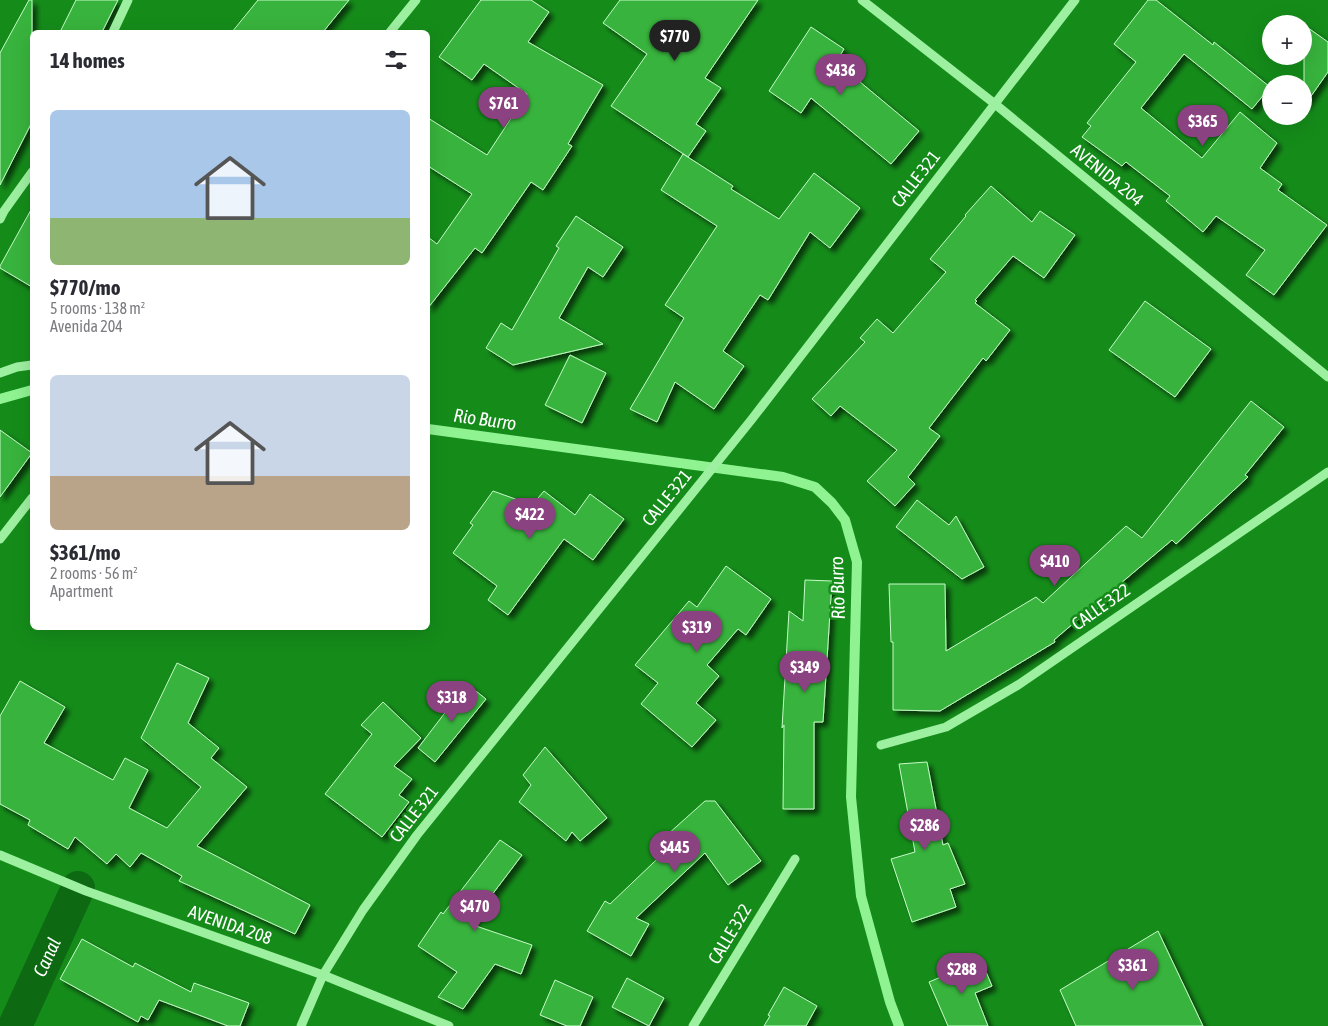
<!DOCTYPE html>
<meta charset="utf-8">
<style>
:root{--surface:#fff;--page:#f2f2f3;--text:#2b2b33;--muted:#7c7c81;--accent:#8a4281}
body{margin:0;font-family:"Asap Condensed",sans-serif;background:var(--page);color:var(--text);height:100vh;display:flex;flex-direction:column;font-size:19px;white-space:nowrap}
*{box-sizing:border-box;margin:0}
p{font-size:16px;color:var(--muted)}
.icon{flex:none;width:28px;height:28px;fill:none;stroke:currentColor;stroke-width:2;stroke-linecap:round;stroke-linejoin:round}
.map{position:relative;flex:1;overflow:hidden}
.details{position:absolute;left:30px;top:30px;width:400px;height:600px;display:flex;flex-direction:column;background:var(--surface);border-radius:8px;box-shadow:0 5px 20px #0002}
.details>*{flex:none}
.tools{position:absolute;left:1262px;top:15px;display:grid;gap:10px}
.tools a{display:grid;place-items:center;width:50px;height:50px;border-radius:50%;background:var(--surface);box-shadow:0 5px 20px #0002;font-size:25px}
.price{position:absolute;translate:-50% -42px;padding:0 11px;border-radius:18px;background:var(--accent);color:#fff;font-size:16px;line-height:32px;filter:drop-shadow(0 1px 2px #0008)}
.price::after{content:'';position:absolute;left:50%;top:30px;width:15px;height:11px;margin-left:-8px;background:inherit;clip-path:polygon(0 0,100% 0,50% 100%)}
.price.active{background:#222;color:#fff}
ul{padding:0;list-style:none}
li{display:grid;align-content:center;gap:10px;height:265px;padding:0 20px}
li span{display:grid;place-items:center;height:155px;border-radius:8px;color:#555}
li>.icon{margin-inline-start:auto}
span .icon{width:90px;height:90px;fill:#fffc;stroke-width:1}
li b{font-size:21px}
h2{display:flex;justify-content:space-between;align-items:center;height:60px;padding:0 20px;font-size:21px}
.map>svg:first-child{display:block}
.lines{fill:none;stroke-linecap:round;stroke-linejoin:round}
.stream{stroke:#90f392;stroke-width:10}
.canal{stroke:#0d6912;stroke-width:34}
.building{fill:#39b33e;stroke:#c5fbc6;filter:url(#shadow)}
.minor{stroke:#9ef0a1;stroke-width:9}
.labels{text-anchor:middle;stroke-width:5;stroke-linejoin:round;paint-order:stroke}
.street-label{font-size:18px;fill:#fff;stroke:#158c1a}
.water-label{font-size:19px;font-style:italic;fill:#fff;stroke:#158c1a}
</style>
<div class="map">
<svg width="1328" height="1026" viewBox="0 0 1328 1026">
<defs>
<filter id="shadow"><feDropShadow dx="4.5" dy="4.5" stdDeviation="2.5" flood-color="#0009"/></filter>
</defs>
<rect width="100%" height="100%" fill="#158c1a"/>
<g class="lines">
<!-- stream -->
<g class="stream">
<polyline points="0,399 32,390"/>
<polyline points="428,429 783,477 815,487 832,503 845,520 857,562 851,797 861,896 890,1002 899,1026"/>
</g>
<!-- canal -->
<path class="canal" id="s1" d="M15 1026 78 888"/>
</g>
<!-- building -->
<g class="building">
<polygon points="29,0 32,0 32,122 0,185 0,53"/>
<polygon points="76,0 118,0 102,32 60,32"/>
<polygon points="258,0 349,0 323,32 232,32"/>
<polygon points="481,0 531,0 549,12 528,42 603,85 568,144 572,146 543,190 531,182 482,253 475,248 428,308 428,237 437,244 472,194 428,166 428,118 487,155 527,94 484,64 472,80 439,57"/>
<polygon points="620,0 758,0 705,78 721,88 696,124 706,131 688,157 611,106 647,54 603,23"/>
<polygon points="1148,0 1156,0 1213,45 1214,42 1270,87 1252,109 1184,54 1141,108 1202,158 1240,112 1277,143 1260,168 1282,184 1278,190 1327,225 1274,295 1246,275 1265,250 1216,216 1203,232 1166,201 1170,196 1126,162 1122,166 1082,137 1091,126 1087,123 1136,62 1114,44"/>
<polygon points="1304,25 1328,42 1328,72 1304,106"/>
<polygon points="811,27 844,49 836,62 919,131 891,164 811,98 801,113 769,91"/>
<polygon points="683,154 733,186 731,189 779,219 814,173 860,208 830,248 810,232 768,300 760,295 723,351 744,366 714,409 675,382 657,422 630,409 684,318 665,305 717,226 661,190"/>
<polygon points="991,186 1032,222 1040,211 1075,235 1044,278 1013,256 975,300 977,301 975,303 1010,330 986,361 983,358 929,428 940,436 908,477 915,484 895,506 867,481 897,450 840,406 831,416 812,399 865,342 860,338 877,319 893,333 946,272 930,259 966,216 965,215"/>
<polygon points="32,208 32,287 0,268 0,266"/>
<polygon points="576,216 623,247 603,277 588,267 559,318 603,344 513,365 486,348 501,323 512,330 559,248 556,246"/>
<polygon points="1145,301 1211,349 1175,397 1109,350"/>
<polygon points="570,355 606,373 582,423 545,405"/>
<polygon points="1251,401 1284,427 1245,475 1248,477 1176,544 1172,540 1108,594 1111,598 1091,613 1089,610 1054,640 1055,642 940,711 893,710 893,642 891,642 889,584 945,584 946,651 1036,597 1043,603 1126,526 1142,538"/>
<polygon points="0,430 32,453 0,497"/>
<polygon points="493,491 532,505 544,491 575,515 590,494 624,519 593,560 564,539 508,615 488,600 497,586 453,553 473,525 470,523"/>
<polygon points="917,500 949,525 956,516 984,567 962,579 896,527"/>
<polygon points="726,566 771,599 746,635 738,629 707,665 719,676 696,703 716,720 692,747 641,704 658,683 635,665 689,601 697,607"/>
<polygon points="805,580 832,581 823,722 814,722 814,809 783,809 784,725 782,728 789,611 803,621"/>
<polygon points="177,663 209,678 188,723 219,748 211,758 247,787 197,846 310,905 295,934 179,881 182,876 141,853 130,867 116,854 107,864 75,837 68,849 28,825 30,820 0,804 0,716 20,681 65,707 44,743 113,780 125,758 148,770 129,808 167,828 201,787 141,738"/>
<polygon points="467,684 486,699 435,762 418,748"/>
<polygon points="383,702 421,738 394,766 412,779 399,795 409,802 382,837 325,794 372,734 361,725"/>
<polygon points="545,747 607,818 580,841 572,832 566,841 519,802 531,785 523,775"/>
<polygon points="927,762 943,845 948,843 965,884 950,889 956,907 912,922 891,859 915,852 899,764"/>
<polygon points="705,801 715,801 761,861 728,885 705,853 636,918 649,924 631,956 587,931 605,901 610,904 674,843 667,835"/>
<polygon points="500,840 522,855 470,924 532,945 521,974 495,964 463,1009 438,997 457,972 418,946 441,912 443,914"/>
<polygon points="1158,931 1203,1026 1076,1026 1060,990"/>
<polygon points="82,939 133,967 135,963 191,992 194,983 249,1003 240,1026 228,1026 159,1000 148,1020 141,1016 138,1022 60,979"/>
<polygon points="981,960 992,986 975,993 988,1026 948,1026 929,982"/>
<polygon points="627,978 664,998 649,1026 612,1007"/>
<polygon points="555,980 593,997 580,1026 567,1026 540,1015"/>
<polygon points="784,987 817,1006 806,1026 764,1026 770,1016 768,1015"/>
</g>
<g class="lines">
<!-- minor -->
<g class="minor">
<polyline points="862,0 995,104 1328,377"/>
<polyline points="113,32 128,0"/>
<polyline points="390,32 416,0"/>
<polyline points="0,219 4,211 32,172"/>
<polyline points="0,373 17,367 32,365"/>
<polyline points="0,539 32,498"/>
<polyline points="881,745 946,727 1018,685 1328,472"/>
<polyline points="0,855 86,891 323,975 449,1026"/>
<polyline points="301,1026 323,975 363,910 417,835 752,419 1075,0"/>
<polyline points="693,1026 795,859"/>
</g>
</g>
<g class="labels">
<!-- street labels -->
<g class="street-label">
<text transform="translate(1107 175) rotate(39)" y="6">AVENIDA 204</text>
<text transform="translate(916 179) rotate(-52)" y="6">CALLE 321</text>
<text transform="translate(667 498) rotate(-51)" y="6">CALLE 321</text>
<text transform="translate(1101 607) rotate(-35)" y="6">CALLE 322</text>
<text transform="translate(414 814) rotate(-52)" y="6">CALLE 321</text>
<text transform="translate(230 925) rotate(19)" y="6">AVENIDA 208</text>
<text transform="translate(730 934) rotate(-59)" y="6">CALLE 322</text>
</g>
<!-- water labels -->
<g class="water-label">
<text transform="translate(485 419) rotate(8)" y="7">Rio Burro</text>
<text transform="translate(837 588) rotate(-92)" y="7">Rio Burro</text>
<text dy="7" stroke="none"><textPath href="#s1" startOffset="76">Canal</textPath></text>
</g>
</g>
</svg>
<div class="tools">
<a>+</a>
<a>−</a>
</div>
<b class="price active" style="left:675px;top:62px">$770</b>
<b class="price" style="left:841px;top:96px">$436</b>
<b class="price" style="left:504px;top:129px">$761</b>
<b class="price" style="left:1203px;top:147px">$365</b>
<b class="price" style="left:530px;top:540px">$422</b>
<b class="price" style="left:1055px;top:587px">$410</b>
<b class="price" style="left:697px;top:653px">$319</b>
<b class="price" style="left:805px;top:693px">$349</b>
<b class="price" style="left:452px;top:723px">$318</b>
<b class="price" style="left:925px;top:851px">$286</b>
<b class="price" style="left:675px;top:873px">$445</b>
<b class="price" style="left:475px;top:932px">$470</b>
<b class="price" style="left:1133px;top:991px">$361</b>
<b class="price" style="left:962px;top:995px">$288</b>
<section class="details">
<h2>14 homes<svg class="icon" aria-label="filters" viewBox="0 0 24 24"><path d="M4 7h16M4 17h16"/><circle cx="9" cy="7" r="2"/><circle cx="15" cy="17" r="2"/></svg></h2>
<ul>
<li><span style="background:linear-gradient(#a9c7e8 70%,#8fb573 0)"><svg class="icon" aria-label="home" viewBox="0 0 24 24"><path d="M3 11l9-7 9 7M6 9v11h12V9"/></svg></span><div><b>$770/mo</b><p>5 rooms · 138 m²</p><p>Avenida 204</p></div></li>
<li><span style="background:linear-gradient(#c9d6e8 65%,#b9a48a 0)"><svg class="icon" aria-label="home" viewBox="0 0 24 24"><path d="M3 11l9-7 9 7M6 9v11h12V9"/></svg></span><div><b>$361/mo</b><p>2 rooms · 56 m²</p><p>Apartment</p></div></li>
</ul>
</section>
</div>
